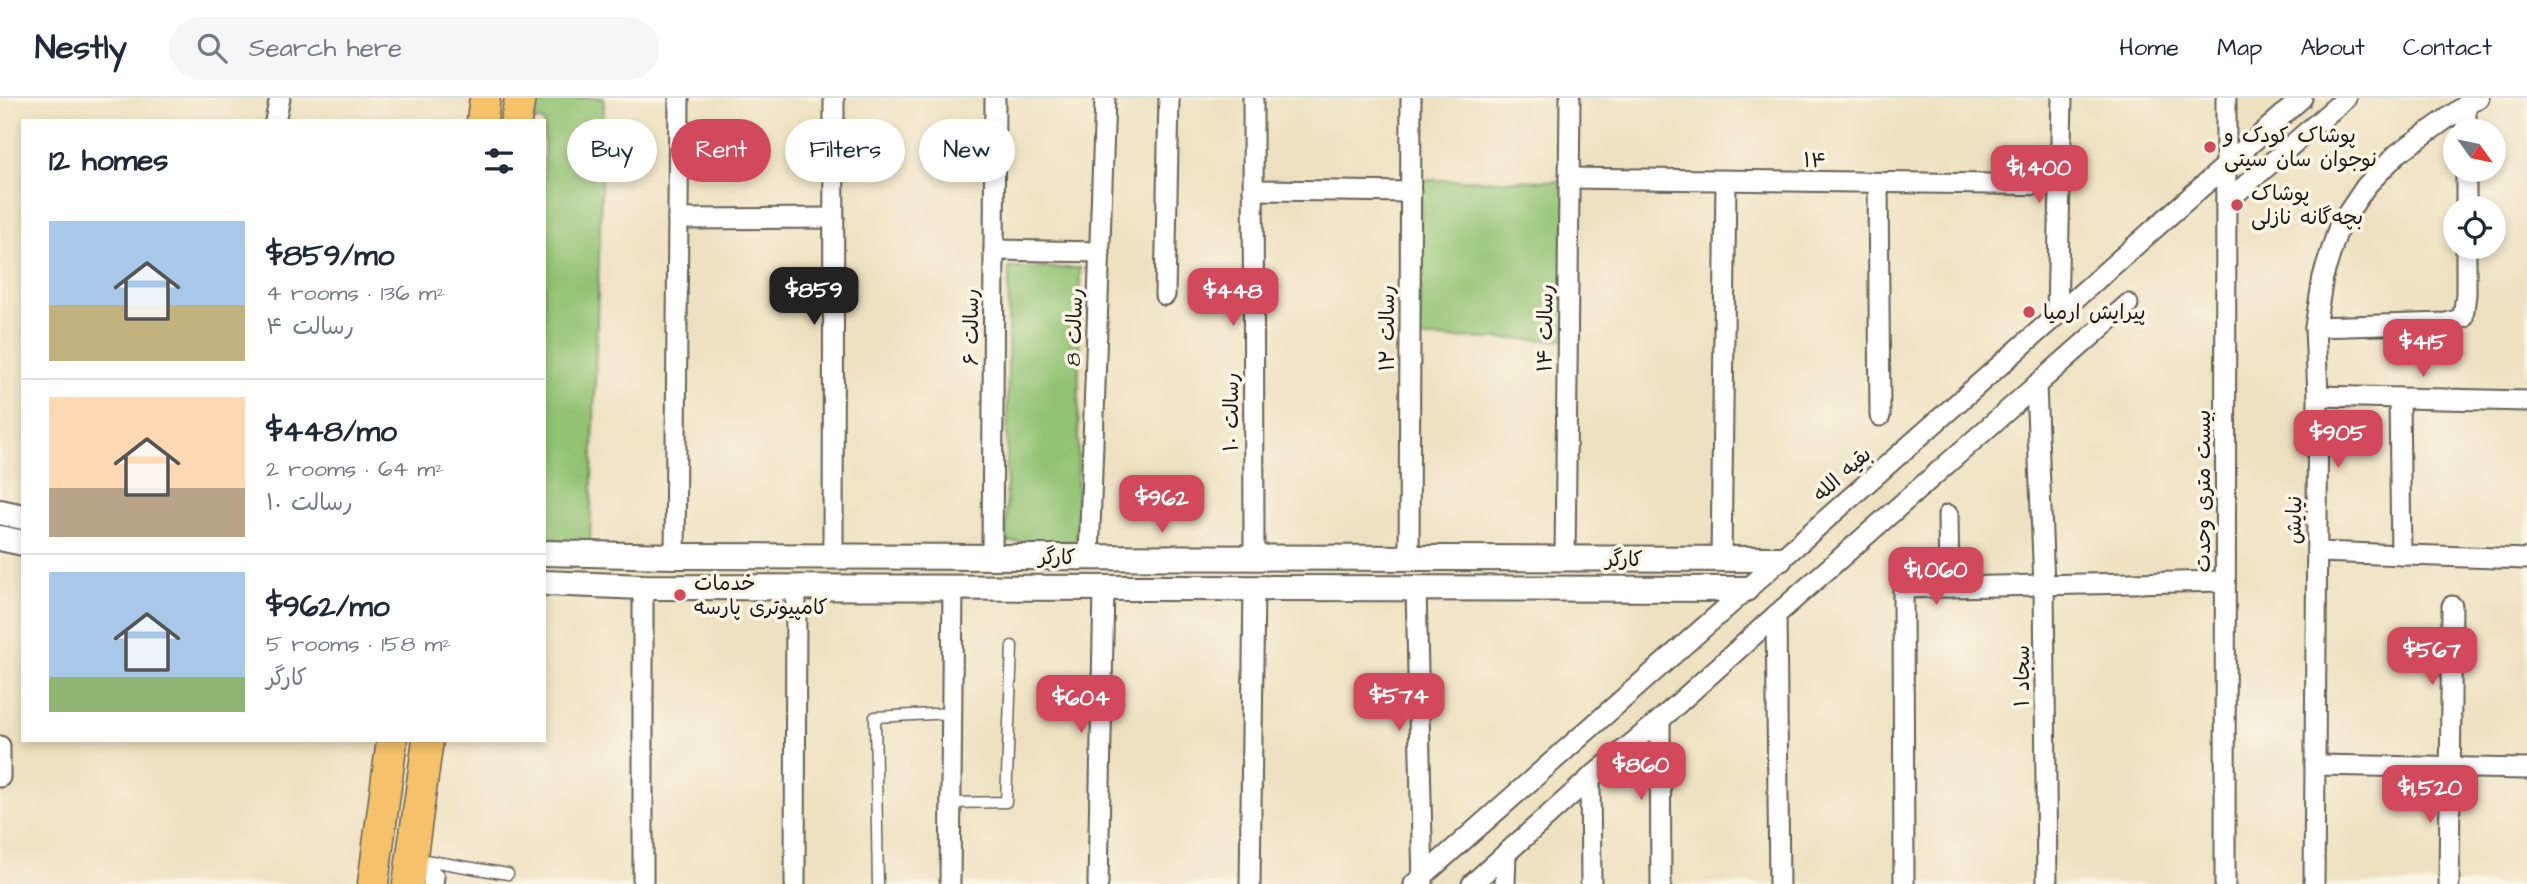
<!DOCTYPE html>
<meta charset="utf-8">
<style>
:root{--surface:#fff;--page:#f6f6f7;--text:#1f2937;--muted:#747a83;--line:#e0e1e3;--accent:#d1495b}
body{margin:0;font-family:"Architects Daughter","Playpen Sans Arabic",sans-serif;background:var(--page);color:var(--text);height:100vh;display:flex;flex-direction:column;font-size:26px;white-space:nowrap}
*{box-sizing:border-box;margin:0}
p{font-size:23px;color:var(--muted)}
.icon{flex:none;width:38px;height:38px;fill:none;stroke:currentColor;stroke-width:2;stroke-linecap:round;stroke-linejoin:round}
.map{position:relative;flex:1;overflow:hidden}
.panel{position:absolute;left:21px;top:21px;width:525px;height:623px;display:flex;flex-direction:column;background:var(--surface);border-radius:0px;box-shadow:0 4px 10px #0003}
.panel>*{flex:none}
.guide{position:absolute;left:567px;top:21px;width:665px;height:63px;display:flex;gap:14px}
.needle{width:46px;rotate:123deg}
.buttons{position:absolute;left:2443px;top:21px;display:grid;gap:14px}
.buttons a{display:grid;place-items:center;width:63px;height:63px;border-radius:50%;background:var(--surface);box-shadow:0 4px 10px #0003;font-size:35px}
.price{position:absolute;translate:-50% -60px;padding:0 16px;border-radius:14px;background:var(--accent);color:#fff;font-size:23px;line-height:46px;filter:drop-shadow(0 2px 4px #0008)}
.price::after{content:'';position:absolute;left:50%;top:42px;width:21px;height:16px;margin-left:-10px;background:inherit;clip-path:polygon(0 0,100% 0,50% 100%)}
.price.current{background:#222;color:#fff}
ul{padding:0;list-style:none}
li{display:flex;align-items:center;gap:21px;height:175px;padding:0 28px}
li+li{border-top:2px solid var(--line)}
li span{display:grid;place-items:center;flex:none;width:196px;height:140px;border-radius:0px;color:#555}
li>.icon{margin-inline-start:auto}
span .icon{width:84px;height:84px;fill:#fffc;stroke-width:1}
li b{font-size:30px}
h2{display:flex;justify-content:space-between;align-items:center;height:84px;padding:0 28px;font-size:30px}
.tag{padding:0 24px;border-radius:32px;background:var(--surface);box-shadow:0 4px 10px #0003;font-size:24px;line-height:63px}
.tag.current{background:var(--accent);color:#fff}
header{display:flex;align-items:center;gap:42px;box-sizing:border-box;height:98px;padding:0 35px;background:var(--surface);border-bottom:2px solid var(--line)}
header strong{font-size:33px}
nav{display:flex;gap:38px;margin-inline-start:auto;font-size:24px}
.search{width:490px;height:63px;background:var(--page);display:flex;align-items:center;gap:18px;box-sizing:border-box;padding:0 24px;border-radius:38px;color:var(--muted);font-size:26px}
.map>svg:first-child{display:block}
.green{fill:#92c373;stroke:#577048;stroke-width:2}
.lines{fill:none;stroke-linecap:round;stroke-linejoin:round}
.service-casing{stroke:#666156;stroke-width:13}
.minor-casing{stroke:#666156;stroke-width:23}
.tertiary-casing{stroke:#666156;stroke-width:28}
.primary-casing{stroke:#666156;stroke-width:33}
.service{stroke:#fff;stroke-width:10}
.minor{stroke:#fff;stroke-width:19}
.tertiary{stroke:#fff;stroke-width:24}
.primary{stroke:#f5c16b;stroke-width:30}
.poi-dot{fill:#d1495b;stroke:#fcf5e5;stroke-width:2.5}
.labels{text-anchor:middle;stroke-width:7;stroke-linejoin:round;paint-order:stroke}
.poi-label{font-size:21px;fill:#1c1c1c;stroke:#fcf5e5;text-anchor:start}
.street-label{font-size:21px;fill:#1c1c1c;stroke:#fcf5e5}
</style>
<header>
<strong>Nestly</strong>
<div class="search"><svg class="icon" aria-label="search" viewBox="0 0 24 24"><circle cx="10" cy="10" r="6"/><path d="M15 15l6 6"/></svg>Search here</div>
<nav><a>Home</a><a>Map</a><a>About</a><a>Contact</a></nav>
</header>
<div class="map">
<svg width="2527" height="786" viewBox="0 0 2527 786">
<rect width="100%" height="100%" fill="#fcf5e5"/>
<filter id="ink" filterUnits="userSpaceOnUse"><feTurbulence type="fractalNoise" baseFrequency=".0143" numOctaves="2"/><feDisplacementMap in="SourceGraphic" scale="14" xChannelSelector="R" yChannelSelector="G"/><feConvolveMatrix kernelMatrix="1 2 1 2 8 2 1 2 1" color-interpolation-filters="sRGB"/></filter>
<filter id="wash" filterUnits="userSpaceOnUse"><feTurbulence type="fractalNoise" baseFrequency=".00686" numOctaves="4" result="noise"/><feDisplacementMap in="SourceGraphic" scale="28" xChannelSelector="R" yChannelSelector="G"/><feGaussianBlur stdDeviation="1.57" result="paint"/><feColorMatrix in="noise" values="0 0 0 0 0 0 0 0 0 0 0 0 0 0 0 0 0 1.4 0 .05"/><feComposite in="paint" operator="in"/></filter>
<g filter="url(#wash)">
<rect width="100%" height="100%" fill="#eee1c1"/>
<!-- green -->
<g class="green">
<polygon points="537,0 604,0 590,446 544,446 544,23 534,23"/>
<polygon points="1422,82 1578,83 1576,242 1419,240"/>
<polygon points="1009,170 1080,170 1077,444 1006,444"/>
</g>
</g>
<g filter="url(#ink)">
<g class="lines">
<defs>
<g id="service">
<polyline points="951,705 1006,704 1012,548"/>
<polyline points="419,761 508,776"/>
<polyline points="878,786 875,619 952,615"/>
</g>
<g id="minor">
<polyline points="1253,0 1254,460"/>
<polyline points="2466,7 2466,33"/>
<polyline points="275,23 280,0"/>
<polyline points="2466,72 2466,110"/>
<polyline points="1569,80 2060,87"/>
<polyline points="1878,85 1880,318"/>
<polyline points="1253,92 1411,94"/>
<polyline points="2226,104 2346,0"/>
<polyline points="678,121 834,120"/>
<polyline points="994,152 1100,154"/>
<polyline points="1165,197 1169,0"/>
<polyline points="2057,215 2062,0"/>
<polyline points="2315,229 2446,225 2463,220 2466,196 2466,149"/>
<polyline points="2036,287 2044,487 2047,786"/>
<polyline points="2318,298 2527,303"/>
<polyline points="2399,300 2401,457"/>
<polyline points="1948,417 1949,489"/>
<polyline points="2317,454 2527,461"/>
<polyline points="675,458 679,0"/>
<polyline points="833,459 834,0"/>
<polyline points="992,459 995,0"/>
<polyline points="1089,459 1105,0"/>
<polyline points="1409,460 1411,0"/>
<polyline points="1565,461 1570,0"/>
<polyline points="1721,461 1726,84"/>
<polyline points="643,489 643,786"/>
<polyline points="1416,490 1423,786"/>
<polyline points="1776,517 1779,786"/>
<polyline points="1660,622 1661,786"/>
<polyline points="0,648 0,679"/>
<polyline points="2315,667 2527,671"/>
<polyline points="1590,680 1591,786"/>
<polyline points="411,760 434,779 433,786"/>
<polyline points="795,786 796,489"/>
<polyline points="950,786 953,489"/>
<polyline points="1098,786 1104,490"/>
<polyline points="1250,786 1254,490"/>
<polyline points="1414,786 2302,0"/>
<polyline points="1472,786 1590,680 1660,622 1776,517 2128,206"/>
<polyline points="1505,786 1506,755"/>
<polyline points="1904,786 1903,490 2225,483"/>
<polyline points="2225,786 2226,0"/>
<polyline points="2314,786 2318,298 2315,229 2323,179 2339,128 2366,88 2397,56 2473,2 2479,0"/>
<polyline points="2449,786 2452,508"/>
</g>
<g id="tertiary">
<polyline points="0,414 23,419"/>
<polyline points="0,440 23,445"/>
<polyline points="544,455 675,458 1780,461"/>
<polyline points="544,485 643,489 1746,491"/>
</g>
<g id="primary">
<polyline points="482,23 485,0"/>
<polyline points="516,23 520,0"/>
<polyline points="373,786 392,642"/>
<polyline points="408,786 428,642"/>
</g>
</defs>
<!-- service casing -->
<use href="#service" class="service-casing"/>
<!-- minor casing -->
<use href="#minor" class="minor-casing"/>
<!-- tertiary casing -->
<use href="#tertiary" class="tertiary-casing"/>
<!-- primary casing -->
<use href="#primary" class="primary-casing"/>
<!-- service -->
<use href="#service" class="service"/>
<!-- minor -->
<use href="#minor" class="minor"/>
<!-- tertiary -->
<use href="#tertiary" class="tertiary"/>
<!-- primary -->
<use href="#primary" class="primary"/>
</g>
</g>
<!-- markers -->
<g class="poi-dot">
<circle cx="2210" cy="49" r="7"/>
<circle cx="2237" cy="107" r="7"/>
<circle cx="2029" cy="214" r="7"/>
<circle cx="680" cy="497" r="7"/>
</g>
<g class="labels">
<!-- poi labels -->
<g class="poi-label">
<text x="2224" y="44">پوشاک کودک و<tspan x="2224" dy="24">نوجوان سان سیتی</tspan></text>
<text x="2251" y="102">پوشاک<tspan x="2251" dy="24">بچه‌گانه نازلی</tspan></text>
<text x="2043" y="221">پیرایش ارمیا</text>
<text x="694" y="492">خدمات<tspan x="694" dy="24">کامپیوتری پارسه</tspan></text>
</g>
<!-- street labels -->
<g class="street-label">
<text transform="translate(1815 62) rotate(1)" y="7">۱۴</text>
<text transform="translate(971 229) rotate(-90)" y="7">رسالت ۶</text>
<text transform="translate(1074 229) rotate(-88)" y="7">رسالت 8</text>
<text transform="translate(1387 230) rotate(-90)" y="7">رسالت ۱۲</text>
<text transform="translate(1545 230) rotate(-89)" y="7">رسالت ۱۴</text>
<text transform="translate(1231 314) rotate(-90)" y="7">رسالت ۱۰</text>
<text transform="translate(1842 376) rotate(-42)" y="7">بقیه الله</text>
<text transform="translate(2203 393) rotate(-90)" y="7">بیست متری وحدت</text>
<text transform="translate(2294 422) rotate(-89)" y="7">نیایش</text>
<text x="1057" y="466">کارگر</text>
<text x="1624" y="468">کارگر</text>
<text transform="translate(2022 578) rotate(-90)" y="7">سجاد ۱</text>
</g>
</g>
</svg>
<div class="buttons">
<a><svg class="needle" viewBox="-14 -14 28 28"><path d="M0-13l5 13h-10z" fill="#e53935"/><path d="M0 13l5-13h-10z" fill="#747a83"/></svg></a>
<a><svg class="icon" aria-label="locate" viewBox="0 0 24 24"><circle cx="12" cy="12" r="6"/><path d="M12 2v4M12 18v4M2 12h4M18 12h4"/></svg></a>
</div>
<b class="price" style="left:2039px;top:107px">$1,400</b>
<b class="price current" style="left:814px;top:229px">$859</b>
<b class="price" style="left:1233px;top:230px">$448</b>
<b class="price" style="left:2423px;top:281px">$415</b>
<b class="price" style="left:2338px;top:372px">$905</b>
<b class="price" style="left:1162px;top:437px">$962</b>
<b class="price" style="left:1936px;top:509px">$1,060</b>
<b class="price" style="left:2432px;top:589px">$567</b>
<b class="price" style="left:1399px;top:635px">$574</b>
<b class="price" style="left:1081px;top:637px">$604</b>
<b class="price" style="left:1641px;top:704px">$860</b>
<b class="price" style="left:2430px;top:727px">$1,520</b>
<div class="guide">
<a class="tag">Buy</a>
<a class="tag current">Rent</a>
<a class="tag">Filters</a>
<a class="tag">New</a>
</div>
<section class="panel">
<h2>12 homes<svg class="icon" aria-label="filters" viewBox="0 0 24 24"><path d="M4 7h16M4 17h16"/><circle cx="9" cy="7" r="2"/><circle cx="15" cy="17" r="2"/></svg></h2>
<ul>
<li><span style="background:linear-gradient(#a9c7e8 60%,#c2b280 0)"><svg class="icon" aria-label="home" viewBox="0 0 24 24"><path d="M3 11l9-7 9 7M6 9v11h12V9"/></svg></span><div><b>$859/mo</b><p>4 rooms · 136 m²</p><p>رسالت ۴</p></div></li>
<li><span style="background:linear-gradient(#ffd9b3 65%,#b9a48a 0)"><svg class="icon" aria-label="home" viewBox="0 0 24 24"><path d="M3 11l9-7 9 7M6 9v11h12V9"/></svg></span><div><b>$448/mo</b><p>2 rooms · 64 m²</p><p>رسالت ۱۰</p></div></li>
<li><span style="background:linear-gradient(#a9c7e8 75%,#8fb573 0)"><svg class="icon" aria-label="home" viewBox="0 0 24 24"><path d="M3 11l9-7 9 7M6 9v11h12V9"/></svg></span><div><b>$962/mo</b><p>5 rooms · 158 m²</p><p>کارگر</p></div></li>
</ul>
</section>
</div>
